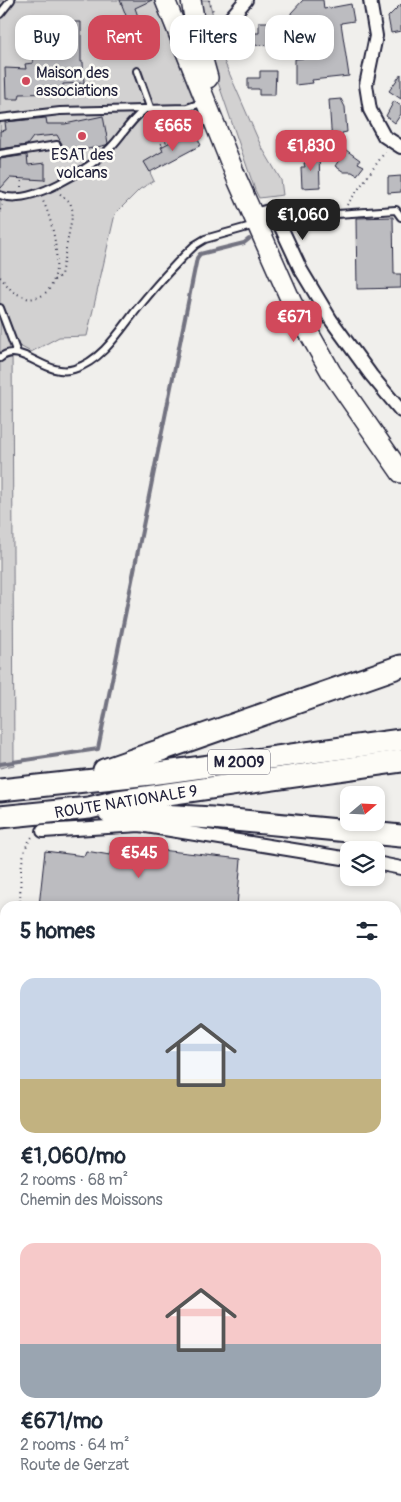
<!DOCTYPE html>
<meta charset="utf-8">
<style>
:root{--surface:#fff;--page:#f2f2f3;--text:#1f2937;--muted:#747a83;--accent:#d1495b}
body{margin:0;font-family:Pangolin,sans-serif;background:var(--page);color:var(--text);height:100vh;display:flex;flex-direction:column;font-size:19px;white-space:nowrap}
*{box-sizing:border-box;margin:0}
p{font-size:16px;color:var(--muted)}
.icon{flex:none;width:28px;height:28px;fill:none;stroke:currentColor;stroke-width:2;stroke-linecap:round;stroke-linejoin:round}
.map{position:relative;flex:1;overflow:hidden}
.sheet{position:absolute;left:0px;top:901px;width:401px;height:601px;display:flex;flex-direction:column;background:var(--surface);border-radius:15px 15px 0 0;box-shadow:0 2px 8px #0003}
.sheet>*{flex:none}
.top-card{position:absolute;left:15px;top:15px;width:371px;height:45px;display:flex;gap:10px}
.needle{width:32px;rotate:71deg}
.controls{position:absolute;left:340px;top:786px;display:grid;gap:10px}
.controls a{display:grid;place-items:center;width:45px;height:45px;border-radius:10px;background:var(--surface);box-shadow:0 2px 8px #0003;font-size:25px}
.price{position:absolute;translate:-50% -42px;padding:0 11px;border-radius:10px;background:var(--accent);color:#fff;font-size:16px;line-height:32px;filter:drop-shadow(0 1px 2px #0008)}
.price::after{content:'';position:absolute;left:50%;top:30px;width:15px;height:11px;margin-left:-8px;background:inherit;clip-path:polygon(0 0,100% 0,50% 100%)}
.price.current{background:#222;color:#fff}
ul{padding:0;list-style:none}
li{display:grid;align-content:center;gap:10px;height:265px;padding:0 20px}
li span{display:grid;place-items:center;height:155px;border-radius:15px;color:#555}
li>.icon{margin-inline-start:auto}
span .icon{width:90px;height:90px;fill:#fffc;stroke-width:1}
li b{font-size:21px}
h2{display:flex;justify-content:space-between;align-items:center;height:60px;padding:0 20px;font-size:21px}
.chip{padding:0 18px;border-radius:15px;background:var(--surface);box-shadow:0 2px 8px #0003;font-size:18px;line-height:45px}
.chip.current{background:var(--accent);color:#fff}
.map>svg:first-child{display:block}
.green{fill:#d2d1d1;stroke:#7a7a86}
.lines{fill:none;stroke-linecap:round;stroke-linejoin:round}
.stream{stroke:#737381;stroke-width:4}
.building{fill:#bcbcc0;stroke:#22223b}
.service-casing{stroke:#22223b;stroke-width:10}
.minor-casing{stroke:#22223b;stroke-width:16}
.secondary-casing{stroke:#22223b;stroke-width:22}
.trunk-casing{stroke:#22223b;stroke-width:25}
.path{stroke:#22223b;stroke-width:2;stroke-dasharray:1 4;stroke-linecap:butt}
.service{stroke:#fdfcf7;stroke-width:6}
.minor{stroke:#fdfcf7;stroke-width:12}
.secondary{stroke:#fdfcf7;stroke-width:19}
.trunk{stroke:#fdfcf7;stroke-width:21}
.poi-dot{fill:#d1495b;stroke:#fdfcf7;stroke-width:2}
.labels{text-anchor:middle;stroke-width:5;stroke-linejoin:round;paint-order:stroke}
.shield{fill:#fdfcf7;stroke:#646373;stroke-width:1}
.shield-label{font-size:15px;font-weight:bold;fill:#22223b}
.poi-label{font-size:16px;fill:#22223b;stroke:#fdfcf7;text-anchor:start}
.street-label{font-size:16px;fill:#22223b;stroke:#fdfcf7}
</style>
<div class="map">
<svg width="401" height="1502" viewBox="0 0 401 1502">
<rect width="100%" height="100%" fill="#f0efec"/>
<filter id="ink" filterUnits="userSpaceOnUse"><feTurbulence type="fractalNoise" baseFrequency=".02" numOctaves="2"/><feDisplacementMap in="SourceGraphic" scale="10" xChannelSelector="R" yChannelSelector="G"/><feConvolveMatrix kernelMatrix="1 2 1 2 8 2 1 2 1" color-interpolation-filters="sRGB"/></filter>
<g filter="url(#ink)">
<!-- green -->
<g class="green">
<polygon points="0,0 154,0 205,129 187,139 184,135 162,149 163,151 145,162 154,181 140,189 115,214 87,336 59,337 31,352 12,342 14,765 0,768"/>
<polygon points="195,0 209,0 215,24 210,26 200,23"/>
<polygon points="212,49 220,52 261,146 281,180 283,195 259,198 255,190 210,59"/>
</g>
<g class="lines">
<!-- stream -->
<polyline class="stream" points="0,764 98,749 197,258 200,254 244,243 249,239"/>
</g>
<!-- building -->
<g class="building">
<polygon points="120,0 152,0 135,8 140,22 130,26"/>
<polygon points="303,0 323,0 324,9 351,4 354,21 341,23 349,76 312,80 313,83 295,85 295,59 329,56 325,27 303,27 303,36 290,36 289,22 291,22 291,13"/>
<polygon points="401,4 401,31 391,33 388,17"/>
<polygon points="60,22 81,22 81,62 83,62 84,83 63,84 63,93 20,94 19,99 6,99 5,68 26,69 25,64 33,63 35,38 62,40"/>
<polygon points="259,22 277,22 275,46 252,45 252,33 259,33"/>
<polygon points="260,71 276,71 275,95 259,95 259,89 248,89 248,78 260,78"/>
<polygon points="401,74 401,99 389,91"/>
<polygon points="341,99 345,107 347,132 342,133 342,141 332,143 329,100"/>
<polygon points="394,101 401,106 401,114 395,123 386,116"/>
<polygon points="103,116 108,143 106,145 61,155 62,144 57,135 33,137 27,145 0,149 0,131 6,130 5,122 46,118 47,124 65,124"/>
<polygon points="195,134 201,145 150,172 144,162 163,151 161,147 184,135 187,139"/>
<polygon points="346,150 360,160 358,163 364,166 357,175 352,172 344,172 335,166"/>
<polygon points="308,152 319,152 320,187 302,188 301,167 305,167 304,163 309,162"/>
<polygon points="27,155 28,165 45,163 45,180 10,178 0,189 0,159"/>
<polygon points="401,176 401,192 388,193 388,177"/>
<polygon points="393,217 394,274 401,274 401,288 357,289 356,218"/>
<polygon points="125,846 241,859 237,906 39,906 45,851 84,856 86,851 110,855 112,849 122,850"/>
</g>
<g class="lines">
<defs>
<g id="service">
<polyline points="0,14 11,0"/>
<polyline points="137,71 151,110"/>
<polyline points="0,118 60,111 187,108 204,102"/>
<polyline points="0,154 57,145"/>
<path d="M0 195C29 207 90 169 110 148 122 136 129 122 143 111"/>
<polyline points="278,218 396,210 401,217"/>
<polyline points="0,308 17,353"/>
<path d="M0 358C21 340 45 378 74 369 104 360 122 327 141 304 158 283 176 263 195 245L205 239 255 225"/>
</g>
<g id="minor">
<polyline points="370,0 376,36 366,85 370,110 384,136 401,147"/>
<polyline points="198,42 214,37 246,0"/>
<polyline points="254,215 273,210 301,270 331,320 371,375 401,411"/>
<polyline points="43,831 140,825 349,859"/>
<polyline points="376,863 401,868"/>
</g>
<g id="secondary">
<polyline points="165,0 237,179 292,303 331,372 401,473"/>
<polyline points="191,0 198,42 208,78"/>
</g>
<g id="trunk">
<polyline points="104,770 401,666"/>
<polyline points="0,790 151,774 401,740"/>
<polyline points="109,812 212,818 401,836"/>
<polyline points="0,817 89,808 118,801 401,761"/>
</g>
</defs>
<!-- service casing -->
<use href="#service" class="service-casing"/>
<!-- minor casing -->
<use href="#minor" class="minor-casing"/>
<!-- secondary casing -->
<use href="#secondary" class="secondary-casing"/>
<!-- trunk casing -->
<use href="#trunk" class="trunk-casing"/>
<!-- path -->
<g class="path">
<polyline points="209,0 215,17"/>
<polyline points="161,144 190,130 188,118"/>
<polyline points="21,187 22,178"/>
<polyline points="347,205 385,152"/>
<polyline points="0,210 2,205"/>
<path d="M0 277 13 292 29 299C34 298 39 298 44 294 67 278 53 221 43 201"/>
<polyline points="54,280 61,275 73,212 70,202 59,193"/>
<path d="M20 906C21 885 18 854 32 837"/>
<polyline points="396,1030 401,1029"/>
<polyline points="0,1137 5,1094"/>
</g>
<!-- service -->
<use href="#service" class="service"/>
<!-- minor -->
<use href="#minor" class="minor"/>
<!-- secondary -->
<use href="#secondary" class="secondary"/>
<!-- trunk -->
<use href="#trunk" class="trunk"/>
</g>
</g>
<!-- markers -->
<g class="poi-dot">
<circle cx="26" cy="81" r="5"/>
<circle cx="82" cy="136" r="5"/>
</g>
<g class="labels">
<!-- shield labels -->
<rect class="shield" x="208" y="749.5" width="62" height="25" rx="4"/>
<g class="shield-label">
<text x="239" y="767">M 2009</text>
</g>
<!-- poi labels -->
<g class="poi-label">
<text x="36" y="78">Maison des<tspan x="36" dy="18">associations</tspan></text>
<text x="82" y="160" text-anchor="middle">ESAT des<tspan x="82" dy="18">volcans</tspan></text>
</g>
<!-- street labels -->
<g class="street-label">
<text transform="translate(126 801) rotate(-9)" y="6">ROUTE NATIONALE 9</text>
</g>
</g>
</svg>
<div class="controls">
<a><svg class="needle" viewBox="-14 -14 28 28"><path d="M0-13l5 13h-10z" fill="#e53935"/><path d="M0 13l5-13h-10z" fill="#747a83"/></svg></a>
<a><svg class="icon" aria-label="layers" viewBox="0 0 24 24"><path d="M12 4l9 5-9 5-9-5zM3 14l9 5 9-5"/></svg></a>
</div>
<b class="price" style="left:173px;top:152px">€665</b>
<b class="price" style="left:311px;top:172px">€1,830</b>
<b class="price current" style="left:303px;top:241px">€1,060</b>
<b class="price" style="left:294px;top:343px">€671</b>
<b class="price" style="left:139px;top:879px">€545</b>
<div class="top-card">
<a class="chip">Buy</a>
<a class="chip current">Rent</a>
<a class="chip">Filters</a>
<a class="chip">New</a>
</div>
<section class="sheet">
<h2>5 homes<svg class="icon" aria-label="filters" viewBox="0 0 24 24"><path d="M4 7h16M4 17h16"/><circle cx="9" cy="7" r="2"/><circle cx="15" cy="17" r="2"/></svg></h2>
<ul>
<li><span style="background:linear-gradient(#c9d6e8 65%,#c2b280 0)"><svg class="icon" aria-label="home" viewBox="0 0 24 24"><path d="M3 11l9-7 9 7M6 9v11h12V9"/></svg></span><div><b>€1,060/mo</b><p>2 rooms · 68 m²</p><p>Chemin des Moissons</p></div></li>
<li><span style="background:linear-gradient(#f6c9c9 65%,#9aa5b1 0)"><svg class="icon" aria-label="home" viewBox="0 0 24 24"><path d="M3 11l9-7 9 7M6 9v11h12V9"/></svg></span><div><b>€671/mo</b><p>2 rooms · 64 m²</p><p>Route de Gerzat</p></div></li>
</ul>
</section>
</div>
